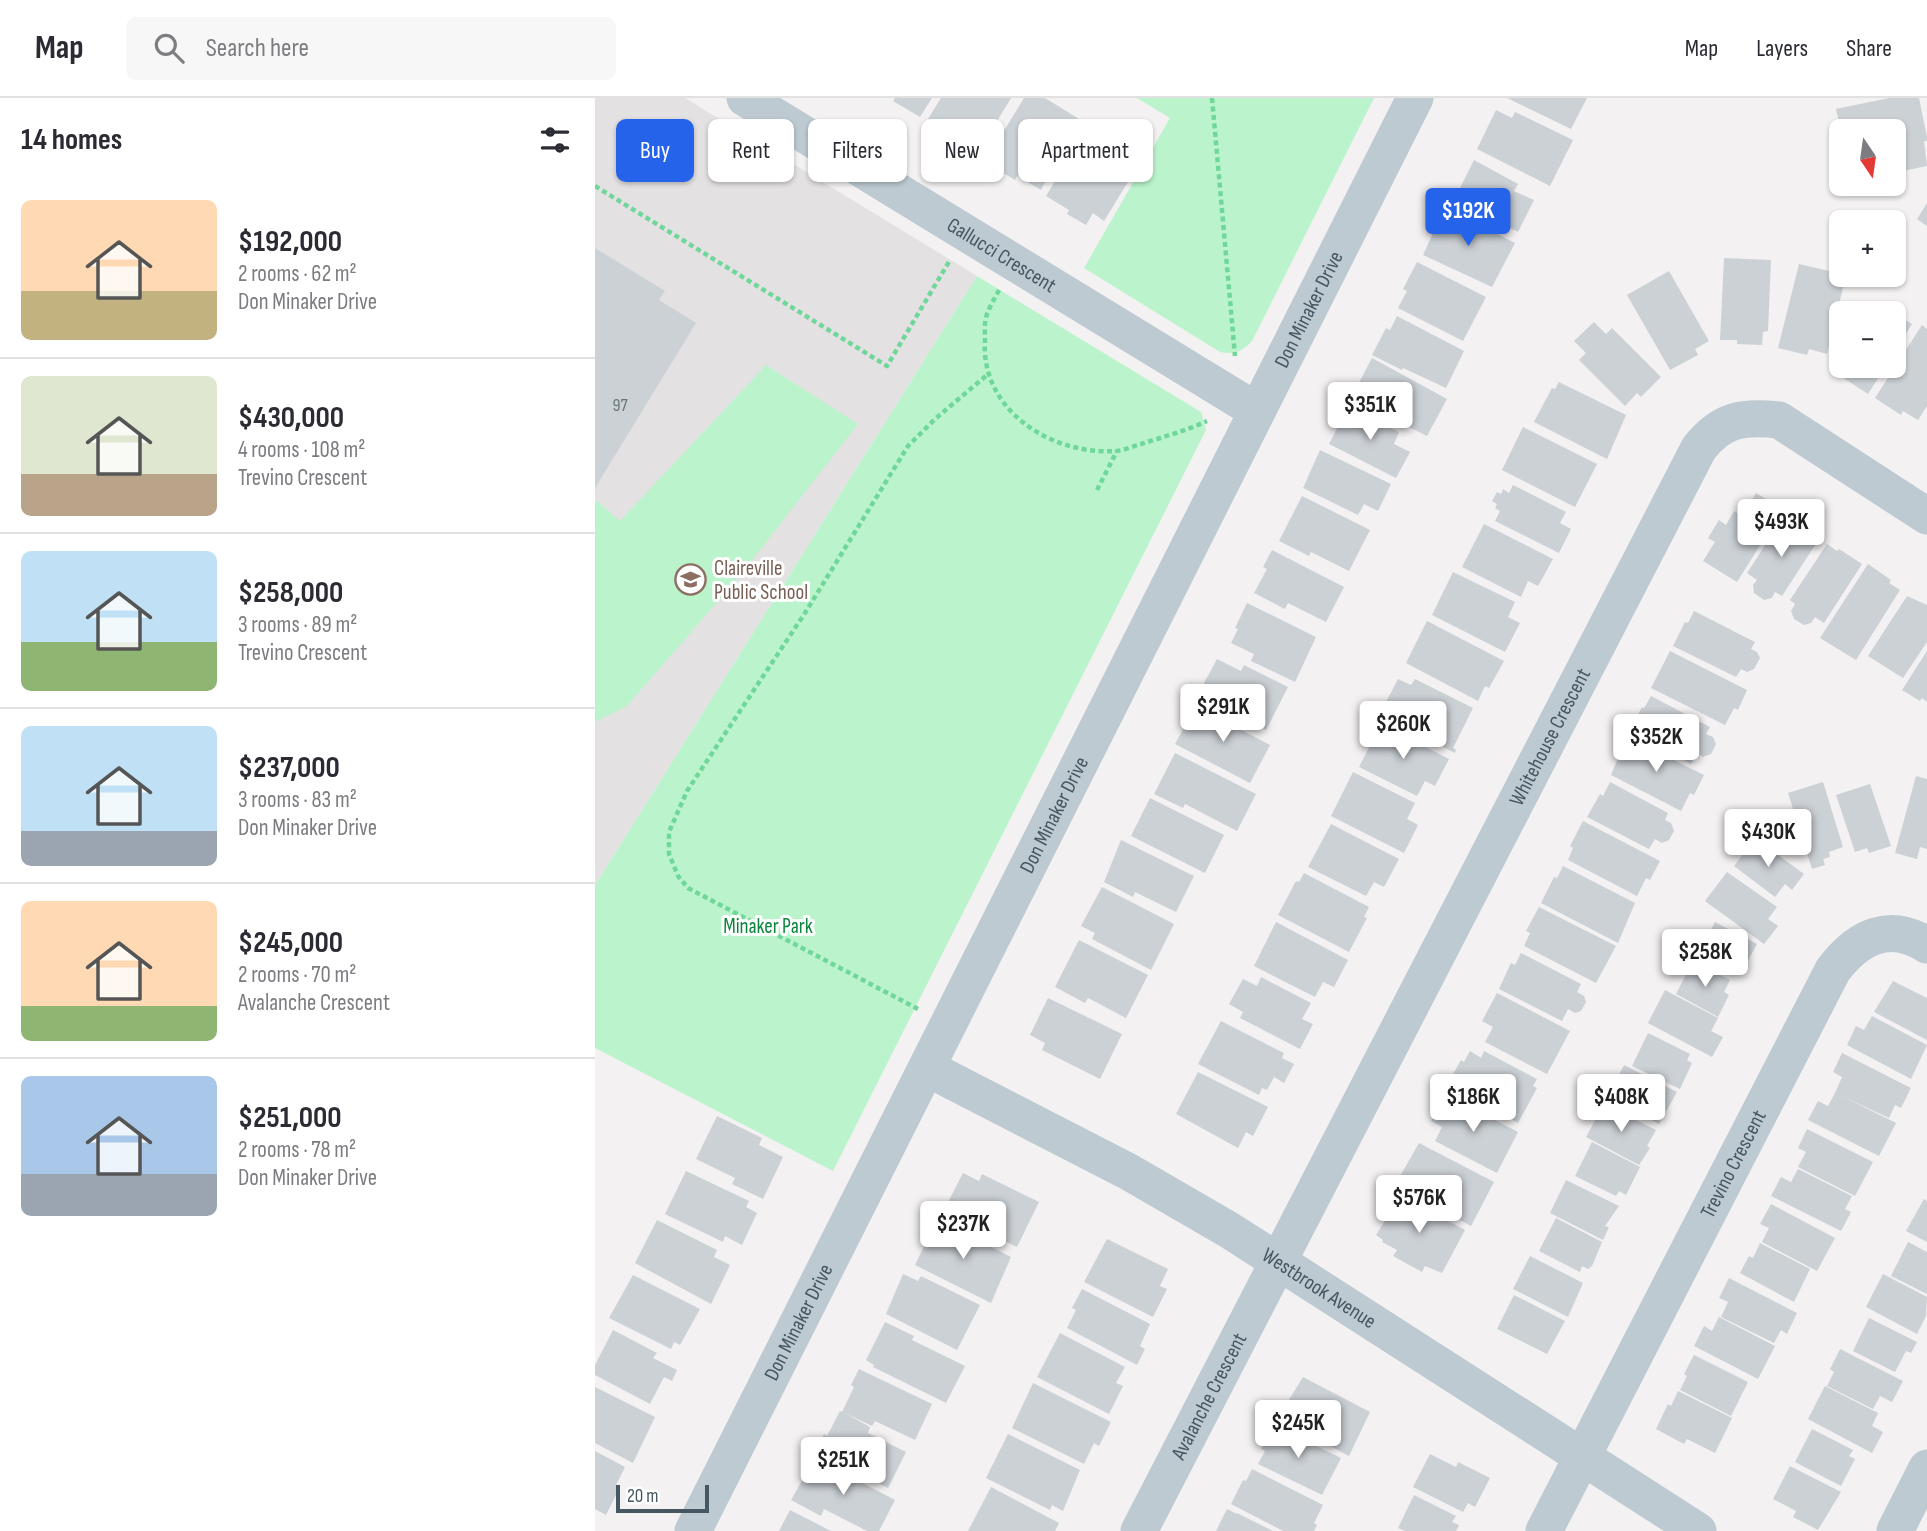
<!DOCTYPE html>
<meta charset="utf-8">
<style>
:root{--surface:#fff;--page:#f7f7f7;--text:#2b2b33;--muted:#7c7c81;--line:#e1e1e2;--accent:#2563eb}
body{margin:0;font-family:"Sofia Sans Condensed",sans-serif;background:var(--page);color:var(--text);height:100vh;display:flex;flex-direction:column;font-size:26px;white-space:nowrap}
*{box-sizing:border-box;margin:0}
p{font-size:23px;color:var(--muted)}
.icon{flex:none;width:38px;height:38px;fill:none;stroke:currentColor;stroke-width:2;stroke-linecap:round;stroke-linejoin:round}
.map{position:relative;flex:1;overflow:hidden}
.sheet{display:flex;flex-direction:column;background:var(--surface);width:595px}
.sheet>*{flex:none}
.banner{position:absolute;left:21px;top:21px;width:665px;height:63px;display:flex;gap:14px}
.needle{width:46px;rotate:167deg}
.tools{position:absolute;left:1234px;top:21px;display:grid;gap:14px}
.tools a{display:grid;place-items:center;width:77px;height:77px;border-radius:10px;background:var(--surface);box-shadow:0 2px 5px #0004;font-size:35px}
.scale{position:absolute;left:21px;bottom:18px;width:93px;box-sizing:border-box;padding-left:7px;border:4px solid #465761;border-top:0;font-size:19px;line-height:24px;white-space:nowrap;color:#465761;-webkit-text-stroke:5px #fff;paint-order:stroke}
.price{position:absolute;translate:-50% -60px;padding:0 16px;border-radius:7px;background:#fff;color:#222;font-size:23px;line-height:46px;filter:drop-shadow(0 2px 4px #0008)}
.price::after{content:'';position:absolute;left:50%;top:42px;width:21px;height:16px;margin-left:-10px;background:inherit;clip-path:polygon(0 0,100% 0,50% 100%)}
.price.active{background:var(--accent);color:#fff}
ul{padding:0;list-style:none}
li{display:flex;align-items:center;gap:21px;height:175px;padding:0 21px}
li+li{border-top:2px solid var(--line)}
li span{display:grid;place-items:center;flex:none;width:196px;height:140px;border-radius:10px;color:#555}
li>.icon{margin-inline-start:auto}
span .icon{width:84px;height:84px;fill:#fffc;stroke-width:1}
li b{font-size:30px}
h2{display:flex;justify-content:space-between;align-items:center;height:84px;padding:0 21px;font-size:30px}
.tag{padding:0 24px;border-radius:10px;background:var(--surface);box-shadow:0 2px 5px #0004;font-size:24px;line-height:63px}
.tag.active{background:var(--accent);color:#fff}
header{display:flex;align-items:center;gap:42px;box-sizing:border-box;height:98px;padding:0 35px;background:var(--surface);border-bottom:2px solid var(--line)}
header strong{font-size:33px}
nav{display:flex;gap:38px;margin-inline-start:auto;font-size:24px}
.search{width:490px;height:63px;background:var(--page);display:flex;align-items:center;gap:18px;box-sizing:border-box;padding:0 24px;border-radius:10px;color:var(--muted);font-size:26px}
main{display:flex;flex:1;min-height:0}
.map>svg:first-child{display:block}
.education{fill:#e4e1e3}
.green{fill:#bbf4cc}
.building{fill:#ccd1d6}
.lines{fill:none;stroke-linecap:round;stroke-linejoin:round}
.path{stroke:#6fd799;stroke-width:4.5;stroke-dasharray:5 3.5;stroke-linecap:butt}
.minor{stroke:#bdcad2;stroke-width:37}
.labels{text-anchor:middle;stroke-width:6;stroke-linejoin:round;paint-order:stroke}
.number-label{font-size:18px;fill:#68767e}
.street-label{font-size:21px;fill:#465761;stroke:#fff}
.education-label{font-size:21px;fill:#785e54;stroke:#fff;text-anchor:start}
.park-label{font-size:21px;fill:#0d863d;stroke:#fff}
</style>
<header>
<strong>Map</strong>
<div class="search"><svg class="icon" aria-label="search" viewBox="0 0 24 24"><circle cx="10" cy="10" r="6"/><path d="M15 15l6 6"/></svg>Search here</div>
<nav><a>Map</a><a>Layers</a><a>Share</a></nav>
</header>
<main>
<section class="sheet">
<h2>14 homes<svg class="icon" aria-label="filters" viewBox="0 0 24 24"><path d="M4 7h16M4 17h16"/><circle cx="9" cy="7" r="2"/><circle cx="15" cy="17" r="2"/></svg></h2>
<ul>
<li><span style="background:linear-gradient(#ffd9b3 65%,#c2b280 0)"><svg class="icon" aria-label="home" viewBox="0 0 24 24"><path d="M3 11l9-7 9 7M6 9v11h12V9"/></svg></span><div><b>$192,000</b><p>2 rooms · 62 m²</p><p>Don Minaker Drive</p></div></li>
<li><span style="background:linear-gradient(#dfe7d0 70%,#b9a48a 0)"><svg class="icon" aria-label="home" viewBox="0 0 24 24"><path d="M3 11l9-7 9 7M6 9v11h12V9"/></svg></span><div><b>$430,000</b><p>4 rooms · 108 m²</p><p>Trevino Crescent</p></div></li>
<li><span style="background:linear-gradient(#bfe0f5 65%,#8fb573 0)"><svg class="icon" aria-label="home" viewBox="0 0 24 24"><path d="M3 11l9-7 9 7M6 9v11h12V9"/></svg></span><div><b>$258,000</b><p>3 rooms · 89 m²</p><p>Trevino Crescent</p></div></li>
<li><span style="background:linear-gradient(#bfe0f5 75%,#9aa5b1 0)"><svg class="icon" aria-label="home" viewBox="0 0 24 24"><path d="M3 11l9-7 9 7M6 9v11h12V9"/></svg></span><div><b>$237,000</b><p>3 rooms · 83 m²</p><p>Don Minaker Drive</p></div></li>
<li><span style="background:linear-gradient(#ffd9b3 75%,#8fb573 0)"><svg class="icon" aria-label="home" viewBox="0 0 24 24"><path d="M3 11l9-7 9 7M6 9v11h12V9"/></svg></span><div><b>$245,000</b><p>2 rooms · 70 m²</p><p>Avalanche Crescent</p></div></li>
<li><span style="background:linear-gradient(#a9c7e8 70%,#9aa5b1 0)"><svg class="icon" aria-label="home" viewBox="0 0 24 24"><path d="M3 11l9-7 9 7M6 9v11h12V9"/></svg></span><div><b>$251,000</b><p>2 rooms · 78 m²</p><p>Don Minaker Drive</p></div></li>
</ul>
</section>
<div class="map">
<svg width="1332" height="1433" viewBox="0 0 1332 1433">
<rect width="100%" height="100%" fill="#f3f1f1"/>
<!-- education -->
<polygon class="education" points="0,0 90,0 382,178 0,787"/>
<!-- green -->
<g class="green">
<path d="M542 0H779L657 243C647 254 639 257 625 254L489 170 575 20Z"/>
<polygon points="382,178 606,314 611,332 238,1073 0,950 0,787"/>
<polygon points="171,267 263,326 144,479 32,608 0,624 0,405 2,403 25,423"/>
</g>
<!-- building -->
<g class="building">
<polygon points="300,0 337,0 325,19 298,3"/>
<polygon points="346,0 416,0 390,43 384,39 381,44 363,34 360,38 333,21"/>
<polygon points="429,0 450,0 484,21 446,92 422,78 420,82 390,64"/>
<polygon points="912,0 992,0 976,31"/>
<polygon points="1294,0 1324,0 1332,39 1332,43 1329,43 1332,68 1298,75 1298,33 1246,33 1241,11"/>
<polygon points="901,12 917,20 920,14 978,42 955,88 882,51"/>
<polygon points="496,31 547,61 509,123 498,115 491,127 472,116 474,112 451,98 475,58 478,60"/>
<polygon points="879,62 923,86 919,93 939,102 923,134 859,102"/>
<polygon points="1332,105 1332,128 1322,121"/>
<polygon points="850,109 920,145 897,189 828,157"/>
<polygon points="0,150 70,193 64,202 101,225 0,390"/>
<polygon points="1129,160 1176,162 1173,233 1168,234 1167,247 1142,246 1142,242 1125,242"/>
<polygon points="822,164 891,199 868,243 803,210 812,193 808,191"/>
<polygon points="1204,166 1251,177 1232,256 1214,251 1212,257 1183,250"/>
<polygon points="1074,173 1114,243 1100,251 1103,257 1075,272 1032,197"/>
<polygon points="1275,204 1282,209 1284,205 1317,226 1298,256 1298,215 1268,215"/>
<polygon points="802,218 869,253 851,290 808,270 807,272 777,257 791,230 795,232"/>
<polygon points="999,224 1011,236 1017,230 1066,279 1046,299 1042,295 1030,308 984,262 991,255 979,243"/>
<polygon points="1327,227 1332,231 1332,308 1323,322 1308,313 1306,317 1280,300"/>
<polygon points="1246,249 1246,268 1291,268 1273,296 1247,279 1250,275 1236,266"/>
<polygon points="777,260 852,301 832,338 756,300"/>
<polygon points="964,284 1031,317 1012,361 939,324 957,290 960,291"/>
<polygon points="753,309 804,334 799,346 815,354 801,380 734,346"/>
<polygon points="928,329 1002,366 980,409 907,372"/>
<polygon points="725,352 796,386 783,413 769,406 763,417 708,390"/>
<polygon points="918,387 971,414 965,425 976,431 964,455 900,423 905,413 900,410 902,406 897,403 902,394 906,396 908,391 914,395"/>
<polygon points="1161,395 1185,409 1183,412 1186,414 1142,484 1108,463 1120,444 1113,440 1124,422 1131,427 1139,413 1147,418"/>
<polygon points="707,398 775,432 754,473 716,454 714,458 684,443"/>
<polygon points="1190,417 1224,441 1187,498 1180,494 1177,500 1169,502 1159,495 1158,487 1162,482 1152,475"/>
<polygon points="889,426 958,461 943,488 933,483 926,499 867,469"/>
<polygon points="1232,446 1242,453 1244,451 1267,466 1229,525 1220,519 1216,525 1209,527 1199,521 1196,513 1200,506 1195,502"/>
<polygon points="677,452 749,489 731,524 693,505 690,511 659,495 672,471 668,469"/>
<polygon points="1273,466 1296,482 1294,485 1305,492 1261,562 1225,540"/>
<polygon points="858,474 920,504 913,519 925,525 910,554 837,517"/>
<polygon points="1312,498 1332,507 1332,544 1308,580 1273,558"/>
<polygon points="652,505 721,539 700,584 656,563 659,556 636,545 643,531 640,530"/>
<polygon points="1099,513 1160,544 1156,551 1162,554 1165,560 1159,571 1152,574 1146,571 1141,579 1078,548 1090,524 1093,525"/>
<polygon points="832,523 909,563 894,590 890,588 883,603 811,565"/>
<polygon points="1075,553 1152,592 1143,612 1139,610 1130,627 1056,590"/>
<polygon points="1332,553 1332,604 1327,600 1325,603 1307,592"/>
<polygon points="622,561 646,573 649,567 693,589 671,632 633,612 631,615 601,600"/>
<polygon points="803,581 816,587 820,581 878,610 858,650 861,652 860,655 832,641 834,637 802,620 805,614 790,606"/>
<polygon points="1056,598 1115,629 1111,636 1118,639 1121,646 1116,656 1108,659 1102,655 1096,666 1034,633 1047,609 1049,610"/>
<polygon points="601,608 675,647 655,685 580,646"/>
<polygon points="786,626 854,661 840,688 830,683 822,698 764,669"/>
<polygon points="1032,639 1109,677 1099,697 1095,695 1086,713 1016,677"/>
<polygon points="580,655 661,696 642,733 590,706 588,710 559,696"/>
<polygon points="758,674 820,705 812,721 823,727 809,755 736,718"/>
<polygon points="1321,678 1332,681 1332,751 1325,749 1322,761 1300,755"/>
<polygon points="1015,684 1073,715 1070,722 1076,725 1079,733 1074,742 1067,745 1060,741 1054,751 992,719 1005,696 1008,698"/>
<polygon points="1228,684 1248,749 1234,754 1235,759 1228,761 1230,767 1217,771 1193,695"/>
<polygon points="1275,686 1296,748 1274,755 1272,750 1260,754 1241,697"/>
<polygon points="555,700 629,737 610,775 536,738"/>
<polygon points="988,723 1065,763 1055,782 1051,780 1042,798 973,762 978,750 975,748"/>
<polygon points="736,726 804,761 789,789 779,784 771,798 713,769"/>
<polygon points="1160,740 1209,776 1197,792 1190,786 1180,799 1139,768"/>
<polygon points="526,742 599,778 581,814 540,794 538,799 509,784"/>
<polygon points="968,768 1040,805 1023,845 946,805 959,779 962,780"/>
<polygon points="1132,774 1182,809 1173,821 1183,828 1169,846 1110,803"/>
<polygon points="709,775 774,809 769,819 772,820 754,854 683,817 701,783 704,784"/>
<polygon points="507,789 579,826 556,872 497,841 500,835 486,828"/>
<polygon points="944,809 1021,848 1001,885 929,848 935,835 931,833"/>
<polygon points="681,824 753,862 739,889 728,884 720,899 659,868"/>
<polygon points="1120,824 1162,846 1151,866 1146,863 1139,876 1103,856"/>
<polygon points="484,842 553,877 531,920 493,900 490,905 460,889"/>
<polygon points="926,855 986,886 982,894 989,898 991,904 986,913 980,915 973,911 967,923 904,891 916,865 920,867"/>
<polygon points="1098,863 1135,882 1129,894 1134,897 1123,919 1081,896"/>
<polygon points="666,879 716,905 707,921 718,926 705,951 645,920 648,914 634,906 648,881 662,888"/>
<polygon points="1298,883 1332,900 1332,942 1279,914"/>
<polygon points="1070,892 1123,920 1116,933 1128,939 1117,959 1053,925"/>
<polygon points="902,895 975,933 952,976 890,944 898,929 887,923"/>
<polygon points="453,900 527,936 505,981 447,952 450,945 435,937"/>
<polygon points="1277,918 1332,947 1316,981 1252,947 1261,928 1269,932"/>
<polygon points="626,923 689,955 687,960 699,966 689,985 679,979 672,992 667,990 664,997 603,966"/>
<polygon points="1053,935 1095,956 1092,962 1097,965 1085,991 1037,968"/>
<polygon points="875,953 886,960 889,953 942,981 938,988 942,990 923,1025 852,987 866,962 869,964"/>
<polygon points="1247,955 1316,990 1306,1010 1300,1007 1294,1020 1245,997 1301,1025 1284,1058 1213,1022 1223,1003 1233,1008 1241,993 1247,979 1238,974"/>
<polygon points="1029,967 1082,994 1064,1026 1012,999"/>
<polygon points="603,974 673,1009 658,1038 651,1034 643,1050 581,1016"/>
<polygon points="850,996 923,1034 902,1075 840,1043 847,1029 836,1023"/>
<polygon points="1009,1006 1061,1032 1052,1048 1055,1050 1044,1067 991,1039"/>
<polygon points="122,1018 167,1040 164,1047 188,1059 168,1101 137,1086 140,1080 101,1061"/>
<polygon points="1212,1031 1278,1064 1260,1098 1203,1069 1211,1054 1203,1050"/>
<polygon points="997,1044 1045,1069 1031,1097 1024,1093 1021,1098 980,1078"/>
<polygon points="824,1045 899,1084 876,1128 800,1087"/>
<polygon points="1203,1071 1257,1098 1250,1111 1256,1114 1246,1133 1176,1098 1186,1079 1196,1084"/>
<polygon points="91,1073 154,1103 151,1109 162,1115 147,1147 130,1138 128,1144 70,1116"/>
<polygon points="368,1075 384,1083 387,1076 444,1104 422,1149 348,1114"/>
<polygon points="971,1082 1024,1108 1010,1128 1014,1129 1008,1142 955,1115"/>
<polygon points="800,1095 870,1132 847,1175 830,1168 827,1174 798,1158 802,1152 787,1144 788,1142 781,1137 790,1123 786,1121"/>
<polygon points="1329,1101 1332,1103 1332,1144 1311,1133"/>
<polygon points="1176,1106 1240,1140 1222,1173 1167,1144 1174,1130 1165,1126"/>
<polygon points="961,1120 1007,1144 997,1168 993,1171 987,1168 985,1174 944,1153"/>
<polygon points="62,1122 122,1152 119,1159 135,1167 116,1206 40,1165"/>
<polygon points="342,1122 416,1159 396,1205 320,1167"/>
<polygon points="512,1141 573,1171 565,1188 572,1191 558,1219 489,1184"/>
<polygon points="1313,1144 1332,1154 1332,1196 1296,1178"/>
<polygon points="1165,1145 1215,1171 1199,1204 1145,1175 1154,1158 1158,1160"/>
<polygon points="935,1158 988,1185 973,1219 918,1191"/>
<polygon points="308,1176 323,1183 326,1178 385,1207 362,1252 291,1216"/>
<polygon points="1288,1176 1332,1199 1331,1218 1322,1236 1271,1209"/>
<polygon points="38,1177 105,1211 85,1247 79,1244 76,1251 14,1220"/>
<polygon points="1134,1180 1202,1215 1192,1236 1186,1232 1179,1245 1126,1219 1133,1204 1124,1200"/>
<polygon points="487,1191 555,1226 545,1248 550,1251 542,1267 472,1230 481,1212 477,1210"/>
<polygon points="919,1197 970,1223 952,1256 902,1231"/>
<polygon points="1124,1219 1180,1248 1163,1281 1099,1248 1109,1228 1117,1233"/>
<polygon points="1274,1220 1322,1244 1316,1255 1311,1253 1300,1274 1258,1253"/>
<polygon points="290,1224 319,1238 317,1242 370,1268 351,1305 278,1269 279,1267 271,1262"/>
<polygon points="18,1232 62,1255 58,1260 82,1272 77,1283 69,1279 55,1306 0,1277 0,1267"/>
<polygon points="465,1235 530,1269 521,1285 528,1288 514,1316 442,1279"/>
<polygon points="1245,1251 1308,1283 1297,1304 1285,1298 1278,1311 1232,1288 1239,1274 1235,1271"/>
<polygon points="1099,1257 1153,1284 1136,1318 1085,1292 1092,1278 1089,1276"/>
<polygon points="264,1271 337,1306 320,1342 280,1323 277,1328 250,1315 275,1329 273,1335 311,1354 293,1390 220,1353 229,1336 232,1338 245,1313 247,1314 259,1289 256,1287"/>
<polygon points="708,1279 775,1314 754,1358 683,1320"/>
<polygon points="438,1285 516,1324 504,1348 499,1345 489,1366 417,1330"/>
<polygon points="1230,1288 1283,1315 1277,1328 1288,1334 1277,1355 1213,1321"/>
<polygon points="0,1289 60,1319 38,1365 0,1345"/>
<polygon points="1083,1293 1137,1320 1120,1355 1092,1341 1089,1346 1061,1331 1073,1306 1076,1308"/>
<polygon points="678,1327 746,1360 727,1397 663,1366 670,1353 666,1351"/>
<polygon points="1217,1331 1258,1352 1254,1358 1260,1361 1246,1388 1200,1364"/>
<polygon points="413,1336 485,1372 468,1413 457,1407 455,1412 391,1380"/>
<polygon points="0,1353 30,1369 21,1387 25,1389 11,1417 0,1411"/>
<polygon points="835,1356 861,1369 863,1364 895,1380 880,1409 873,1405 868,1414 818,1389"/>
<polygon points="220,1360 300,1402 284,1433 272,1433 229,1411 226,1418 196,1402"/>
<polygon points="1195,1368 1246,1394 1223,1432 1198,1419 1201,1413 1178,1401"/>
<polygon points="657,1371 728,1407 719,1425 722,1427 719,1433 688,1433 636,1406 648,1382 651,1383"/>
<polygon points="396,1389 464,1425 460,1433 373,1433"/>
<polygon points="819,1397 861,1418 857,1424 864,1427 861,1433 810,1433 803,1430"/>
<polygon points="632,1411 642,1416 642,1415 678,1433 621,1433"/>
<polygon points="195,1412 236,1433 184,1433"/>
</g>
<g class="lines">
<!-- path -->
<g class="path">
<polyline points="617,0 640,258"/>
<polyline points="0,88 292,268 355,162"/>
<path d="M404 192C400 200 395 208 392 216 389 224 390 234 390 242 385 312 456 357 520 353 528 353 538 348 546 346 568 339 590 333 612 323"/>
<polyline points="502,392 522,353"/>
<polyline points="323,911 93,790 83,778 74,756 74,734 92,693 210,515 313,348 340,321 392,277"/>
</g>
<!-- minor -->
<g class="minor">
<path id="s1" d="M150 0 662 313"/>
<path id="s2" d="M332 970 534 1074 634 1132 1103 1433"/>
<path id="s3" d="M98 1433 820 0"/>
<path id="s4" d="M544 1433 1104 350C1127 321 1148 318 1184 322L1332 418"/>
<path id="s5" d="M949 1433 1238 872C1263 839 1294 823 1332 847"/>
<polyline points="1300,1433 1332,1370"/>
</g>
</g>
<!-- icons -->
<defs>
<symbol id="school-ring" viewBox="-11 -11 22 22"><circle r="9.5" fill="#fff" stroke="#8d6e63" stroke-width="1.5"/><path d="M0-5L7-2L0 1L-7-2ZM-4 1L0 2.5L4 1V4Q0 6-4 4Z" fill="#8d6e63"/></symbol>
</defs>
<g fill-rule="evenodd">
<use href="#school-ring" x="78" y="464" width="35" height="35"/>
</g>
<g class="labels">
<!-- number labels -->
<g class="number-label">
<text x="25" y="313">97</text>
</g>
<!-- street labels -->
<g class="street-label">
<text dy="7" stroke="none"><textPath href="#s1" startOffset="301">Gallucci Crescent</textPath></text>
<text dy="7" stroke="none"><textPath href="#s3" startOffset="1368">Don Minaker Drive</textPath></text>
<text dy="7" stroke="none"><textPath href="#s4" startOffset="894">Whitehouse Crescent</textPath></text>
<text dy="7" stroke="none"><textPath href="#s3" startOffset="802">Don Minaker Drive</textPath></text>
<text dy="7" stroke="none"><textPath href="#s5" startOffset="413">Trevino Crescent</textPath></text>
<text dy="7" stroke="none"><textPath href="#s2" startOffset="450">Westbrook Avenue</textPath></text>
<text dy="7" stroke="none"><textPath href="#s3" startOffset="234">Don Minaker Drive</textPath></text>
<text dy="7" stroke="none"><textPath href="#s4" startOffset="152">Avalanche Crescent</textPath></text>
</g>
<!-- education labels -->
<g class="education-label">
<text x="119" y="477">Claireville<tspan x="119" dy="24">Public School</tspan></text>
</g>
<!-- park labels -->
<g class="park-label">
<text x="173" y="835">Minaker Park</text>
</g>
</g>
</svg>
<div class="tools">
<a><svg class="needle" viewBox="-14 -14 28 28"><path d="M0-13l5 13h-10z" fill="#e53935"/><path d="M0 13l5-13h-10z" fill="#7c7c81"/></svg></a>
<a>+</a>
<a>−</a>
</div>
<div class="scale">20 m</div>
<b class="price active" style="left:873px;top:150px">$192K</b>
<b class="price" style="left:775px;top:344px">$351K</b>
<b class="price" style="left:1186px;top:461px">$493K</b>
<b class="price" style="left:628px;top:646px">$291K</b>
<b class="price" style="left:808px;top:663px">$260K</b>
<b class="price" style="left:1061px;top:676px">$352K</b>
<b class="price" style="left:1173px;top:771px">$430K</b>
<b class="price" style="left:1110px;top:891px">$258K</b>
<b class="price" style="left:878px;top:1036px">$186K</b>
<b class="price" style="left:1026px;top:1036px">$408K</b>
<b class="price" style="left:824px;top:1137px">$576K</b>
<b class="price" style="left:368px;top:1163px">$237K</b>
<b class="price" style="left:703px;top:1362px">$245K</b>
<b class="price" style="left:248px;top:1399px">$251K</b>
<div class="banner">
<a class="tag active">Buy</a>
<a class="tag">Rent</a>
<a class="tag">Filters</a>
<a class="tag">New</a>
<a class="tag">Apartment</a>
</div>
</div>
</main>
